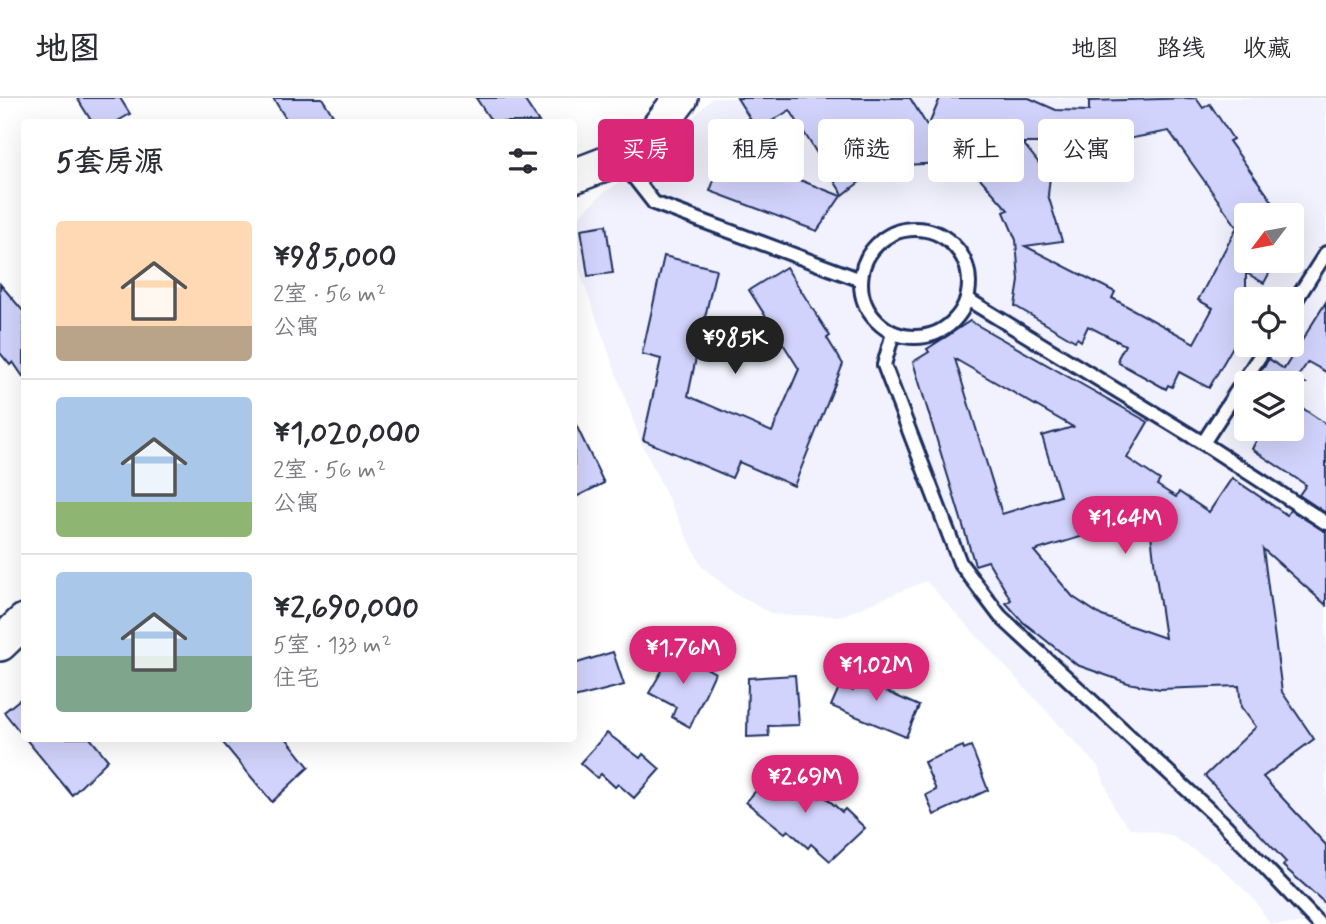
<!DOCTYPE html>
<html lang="zh">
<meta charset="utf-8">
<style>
:root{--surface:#fff;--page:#f7f7f7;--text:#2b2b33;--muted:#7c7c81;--line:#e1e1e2;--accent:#db2777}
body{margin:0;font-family:Mynerve,"LXGW WenKai TC",sans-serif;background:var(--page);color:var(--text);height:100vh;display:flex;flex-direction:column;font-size:26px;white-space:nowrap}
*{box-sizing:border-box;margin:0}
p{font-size:23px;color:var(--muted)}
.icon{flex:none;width:38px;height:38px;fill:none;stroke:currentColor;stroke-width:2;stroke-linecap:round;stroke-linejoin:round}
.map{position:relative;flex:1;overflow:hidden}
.sheet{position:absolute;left:21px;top:21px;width:556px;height:623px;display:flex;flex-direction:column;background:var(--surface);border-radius:7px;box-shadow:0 7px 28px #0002}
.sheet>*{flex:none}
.hud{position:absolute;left:598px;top:21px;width:621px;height:63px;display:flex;gap:14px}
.needle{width:46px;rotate:238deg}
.tools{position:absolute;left:1234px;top:105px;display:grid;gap:14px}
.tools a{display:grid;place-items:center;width:70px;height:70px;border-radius:7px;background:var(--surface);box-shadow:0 7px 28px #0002;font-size:35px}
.price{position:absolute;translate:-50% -60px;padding:0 16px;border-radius:24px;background:var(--accent);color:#fff;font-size:23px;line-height:46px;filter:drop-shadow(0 2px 4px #0008)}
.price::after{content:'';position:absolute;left:50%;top:42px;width:21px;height:16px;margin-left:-10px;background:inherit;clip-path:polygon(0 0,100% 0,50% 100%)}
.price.active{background:#222;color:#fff}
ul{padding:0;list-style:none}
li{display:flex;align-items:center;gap:21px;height:175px;padding:0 35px}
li+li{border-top:2px solid var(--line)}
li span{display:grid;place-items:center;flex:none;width:196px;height:140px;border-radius:7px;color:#555}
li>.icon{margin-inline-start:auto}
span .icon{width:84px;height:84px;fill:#fffc;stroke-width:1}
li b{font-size:30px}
h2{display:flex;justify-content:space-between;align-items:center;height:84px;padding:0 35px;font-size:30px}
.tag{padding:0 24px;border-radius:7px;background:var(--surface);box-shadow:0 7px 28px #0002;font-size:24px;line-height:63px}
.tag.active{background:var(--accent);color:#fff}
header{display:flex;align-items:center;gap:42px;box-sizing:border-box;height:98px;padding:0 35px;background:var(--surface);border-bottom:2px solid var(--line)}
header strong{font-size:33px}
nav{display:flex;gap:38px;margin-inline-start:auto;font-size:24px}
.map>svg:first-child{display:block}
.built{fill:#f2f2fe;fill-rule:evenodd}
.building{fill:#d2d3fc;stroke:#1b2f5e;stroke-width:2;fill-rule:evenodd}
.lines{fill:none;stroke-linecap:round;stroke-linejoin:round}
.lane-casing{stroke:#1b2f5e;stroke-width:18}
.secondary-casing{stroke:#1b2f5e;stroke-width:38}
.lane{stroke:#fff;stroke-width:12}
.secondary{stroke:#fff;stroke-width:33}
</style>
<header>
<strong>地图</strong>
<nav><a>地图</a><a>路线</a><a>收藏</a></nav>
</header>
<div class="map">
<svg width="1326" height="826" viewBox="0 0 1326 826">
<rect width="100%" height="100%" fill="#fff"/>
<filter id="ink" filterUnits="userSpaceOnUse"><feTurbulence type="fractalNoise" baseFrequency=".0143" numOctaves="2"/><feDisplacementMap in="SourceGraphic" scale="14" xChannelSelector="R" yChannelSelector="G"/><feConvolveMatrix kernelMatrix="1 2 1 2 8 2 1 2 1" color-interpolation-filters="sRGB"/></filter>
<g filter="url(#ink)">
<!-- built -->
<path class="built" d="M712 0H1326V826H1270L1254 801 1217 766 1170 737 1130 730 1116 714 1099 670 926 483 841 518 774 517 735 496 702 469 642 347 574 158V123L603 95 647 67ZM1246 117H1292V163H1246ZM1246 201H1292V247H1246ZM1246 285H1292V331H1246Z"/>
<!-- building -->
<g class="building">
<polygon points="77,0 120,0 130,16 116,24 92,24"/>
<polygon points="273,0 322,0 334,19 324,24 288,24"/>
<polygon points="476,0 523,0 539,24 492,24"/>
<path d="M737 0H910L928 29 940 0H1029L1056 12 1089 13V3L1196 0 1203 10 1210 6 1233 41 1229 43 1282 117H1246V163H1276L1264 185 1246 175V226L1209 290 1179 274 1172 289 1168 287 1166 291 1119 265 1118 260 1125 247 1088 228 1081 243 1077 240 1075 243 1015 208 1019 183 1016 142 1004 114 1008 112 971 70 944 65 903 67 900 62 866 79 843 97 790 12 757 32ZM1169 33 1237 129 1198 202 1213 210 1194 245 1112 200 1115 194 1025 148 1062 143 1048 97 1050 79 1023 45H1107Z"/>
<polygon points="725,53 756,65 841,98 817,133 710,93"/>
<polygon points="606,127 613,175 588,178 581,131"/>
<polygon points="664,158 716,171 703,228 714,231 708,257 697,255 688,298 772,334 799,271 749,192 786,169 830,238 827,240 843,266 794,388 739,364 732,380 643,342 661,261 642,256"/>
<polygon points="0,186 24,214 24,280 13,264 10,267 0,255"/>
<polygon points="1326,204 1326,274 1308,264 1297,280 1305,285 1294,285 1292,288 1292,285 1252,285 1269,261 1284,271"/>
<path d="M970 223 1148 324 1127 360 1160 382 1157 387 1176 399 1179 394 1209 414 1232 380 1287 417 1290 412 1326 434V507L1263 451 1282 594 1314 641 1263 679 1326 747V806L1283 768 1286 764 1205 678 1256 629 1241 609 1239 588 1160 591 1128 585 1077 567 1023 524 1006 505 1011 502 988 463 975 467 913 264 929 254 927 251ZM955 261 1073 329 1042 338 1060 398 1002 416ZM1149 418 1155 471 1165 540 1102 518 1073 499 1034 453Z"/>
<polygon points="1292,303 1326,326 1326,415 1299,397 1306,387 1252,351 1262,331 1292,331"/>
<polygon points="574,323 604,385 574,400"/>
<polygon points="674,552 715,575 690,629 672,619 676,609 649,595"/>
<polygon points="613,554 624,587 574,600 574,566"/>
<polygon points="864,567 891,578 885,593 919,608 906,639 831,608 840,587 853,593"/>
<polygon points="795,577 799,627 768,628 769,638 747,639 748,580"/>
<polygon points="24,598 24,639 4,614"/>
<polygon points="607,635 640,660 643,656 660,671 634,700 618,686 615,689 601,676 597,680 580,665"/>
<polygon points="25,640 90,640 108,662 72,697"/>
<polygon points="219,640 286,640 309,669 272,704"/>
<polygon points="963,648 964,651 971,648 988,692 934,717 926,697 936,692 924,664"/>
<polygon points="774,672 796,692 800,683 820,700 823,697 842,714 845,711 865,730 830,763 811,746 808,750 788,732 785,735 746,704"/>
</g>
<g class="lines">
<defs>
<g id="lane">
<polyline points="618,59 654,105 861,182"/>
<circle cx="915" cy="185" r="54"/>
<polyline points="967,201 1203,345 1326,425"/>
<polyline points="1292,208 1326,155"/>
<polyline points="893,235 884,267 960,465 1000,518 1221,723 1319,826"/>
<polyline points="1203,345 1267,247"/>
</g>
<g id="secondary">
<polyline points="574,78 608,65 652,38 681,0"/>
<polyline points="0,546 24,523"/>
</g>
</defs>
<!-- lane casing -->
<use href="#lane" class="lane-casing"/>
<!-- secondary casing -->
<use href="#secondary" class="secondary-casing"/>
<!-- lane -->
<use href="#lane" class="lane"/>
<!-- secondary -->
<use href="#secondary" class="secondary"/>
</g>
</g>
</svg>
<div class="tools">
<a><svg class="needle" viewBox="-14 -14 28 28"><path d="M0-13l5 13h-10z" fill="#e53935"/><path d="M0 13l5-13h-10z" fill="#7c7c81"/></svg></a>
<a><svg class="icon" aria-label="locate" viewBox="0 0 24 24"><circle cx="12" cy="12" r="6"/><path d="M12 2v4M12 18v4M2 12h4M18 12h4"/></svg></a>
<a><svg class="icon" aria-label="layers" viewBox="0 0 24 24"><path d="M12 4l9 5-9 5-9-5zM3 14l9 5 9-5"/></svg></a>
</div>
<b class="price active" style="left:735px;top:278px">¥985K</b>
<b class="price" style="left:1125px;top:458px">¥1.64M</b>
<b class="price" style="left:683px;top:588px">¥1.76M</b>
<b class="price" style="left:876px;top:605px">¥1.02M</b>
<b class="price" style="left:805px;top:717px">¥2.69M</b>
<div class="hud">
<a class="tag active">买房</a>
<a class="tag">租房</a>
<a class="tag">筛选</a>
<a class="tag">新上</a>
<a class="tag">公寓</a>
</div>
<section class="sheet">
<h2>5套房源<svg class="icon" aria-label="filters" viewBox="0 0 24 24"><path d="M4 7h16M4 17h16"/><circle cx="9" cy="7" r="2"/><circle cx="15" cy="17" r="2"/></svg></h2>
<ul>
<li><span style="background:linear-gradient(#ffd9b3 75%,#b9a48a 0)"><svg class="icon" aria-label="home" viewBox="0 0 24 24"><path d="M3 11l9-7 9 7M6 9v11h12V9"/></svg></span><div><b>¥985,000</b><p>2室 · 56 m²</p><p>公寓</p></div></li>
<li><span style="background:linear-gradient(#a9c7e8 75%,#8fb573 0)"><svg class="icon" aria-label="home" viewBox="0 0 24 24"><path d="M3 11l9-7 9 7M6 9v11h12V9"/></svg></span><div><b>¥1,020,000</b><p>2室 · 56 m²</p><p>公寓</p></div></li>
<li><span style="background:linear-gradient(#a9c7e8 60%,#7fa58c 0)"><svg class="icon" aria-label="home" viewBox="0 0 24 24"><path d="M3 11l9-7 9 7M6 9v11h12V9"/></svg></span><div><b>¥2,690,000</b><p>5室 · 133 m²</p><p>住宅</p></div></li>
</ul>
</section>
</div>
